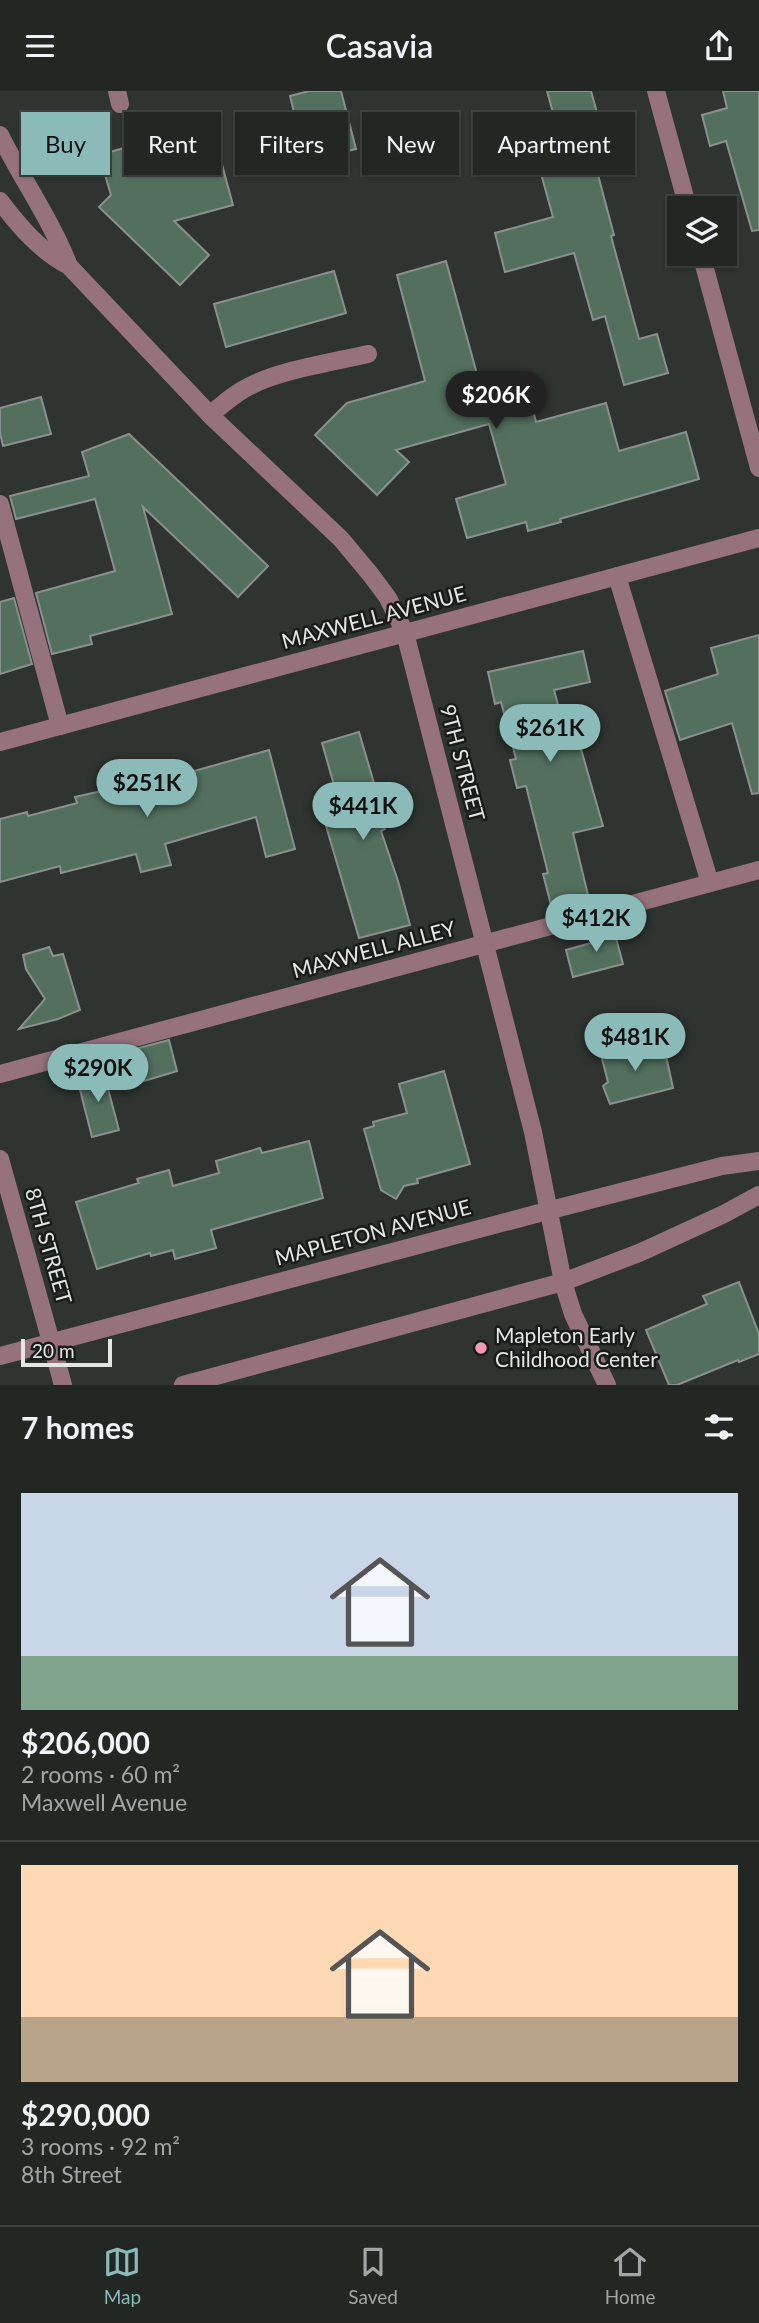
<!DOCTYPE html>
<meta charset="utf-8">
<style>
:root{--surface:#232724;--page:#2b2f2c;--text:#f1f3f6;--muted:#a3a5a6;--line:#404441;--accent:#8bbbb9}
body{margin:0;font-family:Lato,sans-serif;background:var(--page);color:var(--text);height:100vh;display:flex;flex-direction:column;font-size:26px;white-space:nowrap}
*{box-sizing:border-box;margin:0}
p{font-size:23px;color:var(--muted)}
.icon{flex:none;width:38px;height:38px;fill:none;stroke:currentColor;stroke-width:2;stroke-linecap:round;stroke-linejoin:round}
.map{position:relative;height:1294px;overflow:hidden}
.details{display:flex;flex-direction:column;background:var(--surface);flex:1}
.details>*{flex:none}
.banner{position:absolute;left:21px;top:21px;width:718px;height:63px;display:flex;gap:14px}
.buttons{position:absolute;left:667px;top:105px;display:grid;gap:14px}
.buttons a{display:grid;place-items:center;width:70px;height:70px;border-radius:0px;background:var(--surface);box-shadow:0 2px 5px #0004,0 0 0 2px var(--line);font-size:35px}
.scale{position:absolute;left:21px;bottom:18px;width:91px;box-sizing:border-box;padding-left:7px;border:4px solid #e3e6e4;border-top:0;font-size:19px;line-height:24px;white-space:nowrap;color:#e3e6e4;-webkit-text-stroke:5px #181b19;paint-order:stroke}
.price{position:absolute;translate:-50% -60px;padding:0 16px;border-radius:24px;background:var(--accent);color:#111;font-size:23px;line-height:46px;filter:drop-shadow(0 2px 4px #0008)}
.price::after{content:'';position:absolute;left:50%;top:42px;width:21px;height:16px;margin-left:-10px;background:inherit;clip-path:polygon(0 0,100% 0,50% 100%)}
.price.current{background:#222;color:#fff}
ul{padding:0;list-style:none}
li{display:grid;align-content:center;gap:14px;height:371px;padding:0 21px}
li+li{border-top:2px solid var(--line)}
li span{display:grid;place-items:center;height:217px;border-radius:0px;color:#555}
li>.icon{margin-inline-start:auto}
span .icon{width:126px;height:126px;fill:#fffc;stroke-width:1}
li b{font-size:30px}
h2{display:flex;justify-content:space-between;align-items:center;height:84px;padding:0 21px;font-size:30px}
.tag{padding:0 24px;border-radius:0px;background:var(--surface);box-shadow:0 2px 5px #0004,0 0 0 2px var(--line);font-size:24px;line-height:63px}
.tag.current{background:var(--accent);color:#111}
header{display:flex;justify-content:space-between;align-items:center;height:91px;padding:0 21px;background:var(--surface);font-size:32px;font-weight:600}
.tab-bar{display:flex;justify-content:space-around;align-items:center;height:98px;border-top:2px solid var(--line);background:var(--surface);font-size:19px;color:var(--muted)}
.tab-bar a{display:grid;justify-items:center;gap:4px}
.tab-bar .current{color:var(--accent)}
.map>svg:first-child{display:block}
.building{fill:#53705e;stroke:#8a908c;stroke-width:2}
.lines{fill:none;stroke-linecap:round;stroke-linejoin:round}
.minor{stroke:#96727c;stroke-width:18}
.poi-dot{fill:#f09ab4;stroke:#181b19;stroke-width:2.5}
.labels{text-anchor:middle;stroke-width:5;stroke-linejoin:round;paint-order:stroke}
.street-label{font-size:21px;fill:#e3e6e4;stroke:#181b19}
.poi-label{font-size:21px;fill:#e3e6e4;stroke:#181b19;text-anchor:start}
</style>
<header><svg class="icon" aria-label="menu" viewBox="0 0 24 24"><path d="M4 6h16M4 12h16M4 18h16"/></svg>Casavia<svg class="icon" aria-label="share" viewBox="0 0 24 24"><path d="M12 15V3M7 8l5-5 5 5M5 13v7h14v-7"/></svg></header>
<div class="map">
<svg width="759" height="1294" viewBox="0 0 759 1294">
<rect width="100%" height="100%" fill="#2f3430"/>
<!-- building -->
<g class="building">
<polygon points="309,0 341,0 356,58 306,70 290,5"/>
<polygon points="547,0 591,0 612,76 597,80 614,144 611,145 639,248 657,243 668,282 624,294 605,225 593,229 574,162 505,181 495,142 553,126 535,61 562,54"/>
<polygon points="723,0 759,0 759,139 752,140 726,50 710,55 702,24 727,17"/>
<polygon points="211,33 233,114 174,130 209,164 180,194 99,116 111,104 99,64"/>
<polygon points="446,170 483,305 510,297 517,323 533,319 536,331 606,312 619,360 686,341 699,388 560,428 561,431 528,440 526,431 467,447 456,408 506,393 489,333 396,359 409,371 377,404 315,344 347,312 425,290 397,184"/>
<polygon points="334,180 346,222 226,256 214,213"/>
<polygon points="41,306 51,343 3,355 0,342 0,317"/>
<polygon points="129,343 268,475 238,506 143,416 172,523 90,545 92,553 52,563 36,502 115,480 95,408 16,428 10,405 89,385 82,361"/>
<polygon points="14,507 32,573 0,583 0,511"/>
<polygon points="759,544 759,702 752,703 732,632 680,649 665,600 718,583 711,557"/>
<polygon points="583,560 590,591 554,599 569,654 579,651 603,735 573,742 588,804 551,814 543,783 548,782 526,695 517,697 510,669 516,668 501,611 495,613 488,581"/>
<polygon points="359,641 376,699 373,700 385,738 381,740 398,790 410,834 359,847 326,735 344,729 322,652"/>
<polygon points="269,659 295,758 266,766 256,726 165,753 171,774 141,781 136,763 61,782 60,775 0,791 0,728 27,721 28,725 77,712 75,706 119,696 118,692 153,683 155,691"/>
<polygon points="613,836 623,873 573,886 566,859 591,852 589,843"/>
<polygon points="49,856 53,865 63,863 80,919 58,928 19,938 45,908 26,878 23,864"/>
<polygon points="640,948 646,964 665,960 673,997 610,1013 603,995 608,991 600,960 616,966 621,954"/>
<polygon points="169,949 177,980 144,990 135,958"/>
<polygon points="103,979 119,1039 92,1046 77,987"/>
<polygon points="444,980 470,1073 417,1088 418,1092 404,1095 396,1108 381,1099 364,1038 374,1035 373,1031 407,1022 399,993"/>
<polygon points="309,1050 323,1107 211,1139 216,1157 175,1168 173,1159 151,1165 150,1162 97,1178 76,1111 139,1092 137,1088 169,1079 173,1095 219,1082 216,1070 260,1057 262,1062"/>
<polygon points="739,1191 759,1243 759,1263 739,1271 738,1269 677,1294 669,1294 646,1239 707,1213 703,1205"/>
</g>
<g class="lines">
<!-- minor -->
<g class="minor">
<polyline points="117,0 120,13"/>
<polyline points="656,0 688,117"/>
<path d="M0 44C22 88 51 129 69 175"/>
<path d="M0 110C19 135 40 160 69 175L213 327 341 448 371 484 388 507 405 542 533 1041 563 1191 573 1223 607 1294"/>
<polyline points="701,163 759,377"/>
<path d="M210 324C223 313 235 302 250 295 280 279 334 271 368 263"/>
<polyline points="0,413 60,635"/>
<polyline points="617,485 710,792"/>
<polyline points="0,651 759,447"/>
<polyline points="0,983 759,779"/>
<polyline points="0,1068 63,1294"/>
<polyline points="0,1265 547,1120 722,1075 759,1070"/>
<polyline points="183,1294 563,1191 639,1162 724,1123 759,1104"/>
</g>
</g>
<!-- markers -->
<circle class="poi-dot" cx="481" cy="1257" r="7"/>
<g class="labels">
<!-- street labels -->
<g class="street-label">
<text transform="translate(374 527) rotate(-15)" y="7">MAXWELL AVENUE</text>
<text transform="translate(462 672) rotate(75)" y="7">9TH STREET</text>
<text transform="translate(374 859) rotate(-15)" y="7">MAXWELL ALLEY</text>
<text transform="translate(373 1142) rotate(-15)" y="7">MAPLETON AVENUE</text>
<text transform="translate(48 1155) rotate(74)" y="7">8TH STREET</text>
</g>
<!-- poi labels -->
<g class="poi-label">
<text x="495" y="1252">Mapleton Early<tspan x="495" dy="24">Childhood Center</tspan></text>
</g>
</g>
</svg>
<div class="buttons">
<a><svg class="icon" aria-label="layers" viewBox="0 0 24 24"><path d="M12 4l9 5-9 5-9-5zM3 14l9 5 9-5"/></svg></a>
</div>
<div class="scale">20 m</div>
<b class="price current" style="left:496px;top:340px">$206K</b>
<b class="price" style="left:550px;top:673px">$261K</b>
<b class="price" style="left:147px;top:728px">$251K</b>
<b class="price" style="left:363px;top:751px">$441K</b>
<b class="price" style="left:596px;top:863px">$412K</b>
<b class="price" style="left:635px;top:982px">$481K</b>
<b class="price" style="left:98px;top:1013px">$290K</b>
<div class="banner">
<a class="tag current">Buy</a>
<a class="tag">Rent</a>
<a class="tag">Filters</a>
<a class="tag">New</a>
<a class="tag">Apartment</a>
</div>
</div>
<section class="details">
<h2>7 homes<svg class="icon" aria-label="filters" viewBox="0 0 24 24"><path d="M4 7h16M4 17h16"/><circle cx="9" cy="7" r="2"/><circle cx="15" cy="17" r="2"/></svg></h2>
<ul>
<li><span style="background:linear-gradient(#c9d6e8 75%,#7fa58c 0)"><svg class="icon" aria-label="home" viewBox="0 0 24 24"><path d="M3 11l9-7 9 7M6 9v11h12V9"/></svg></span><div><b>$206,000</b><p>2 rooms · 60 m²</p><p>Maxwell Avenue</p></div></li>
<li><span style="background:linear-gradient(#ffd9b3 70%,#b9a48a 0)"><svg class="icon" aria-label="home" viewBox="0 0 24 24"><path d="M3 11l9-7 9 7M6 9v11h12V9"/></svg></span><div><b>$290,000</b><p>3 rooms · 92 m²</p><p>8th Street</p></div></li>
</ul>
</section>
<nav class="tab-bar">
<a class="current"><svg class="icon" aria-label="map" viewBox="0 0 24 24"><path d="M3 6l6-2 6 2 6-2v14l-6 2-6-2-6 2zM9 4v14M15 6v14"/></svg>Map</a>
<a><svg class="icon" aria-label="saved" viewBox="0 0 24 24"><path d="M7 4h10v16l-5-4-5 4z"/></svg>Saved</a>
<a><svg class="icon" aria-label="home" viewBox="0 0 24 24"><path d="M3 11l9-7 9 7M6 9v11h12V9"/></svg>Home</a>
</nav>
